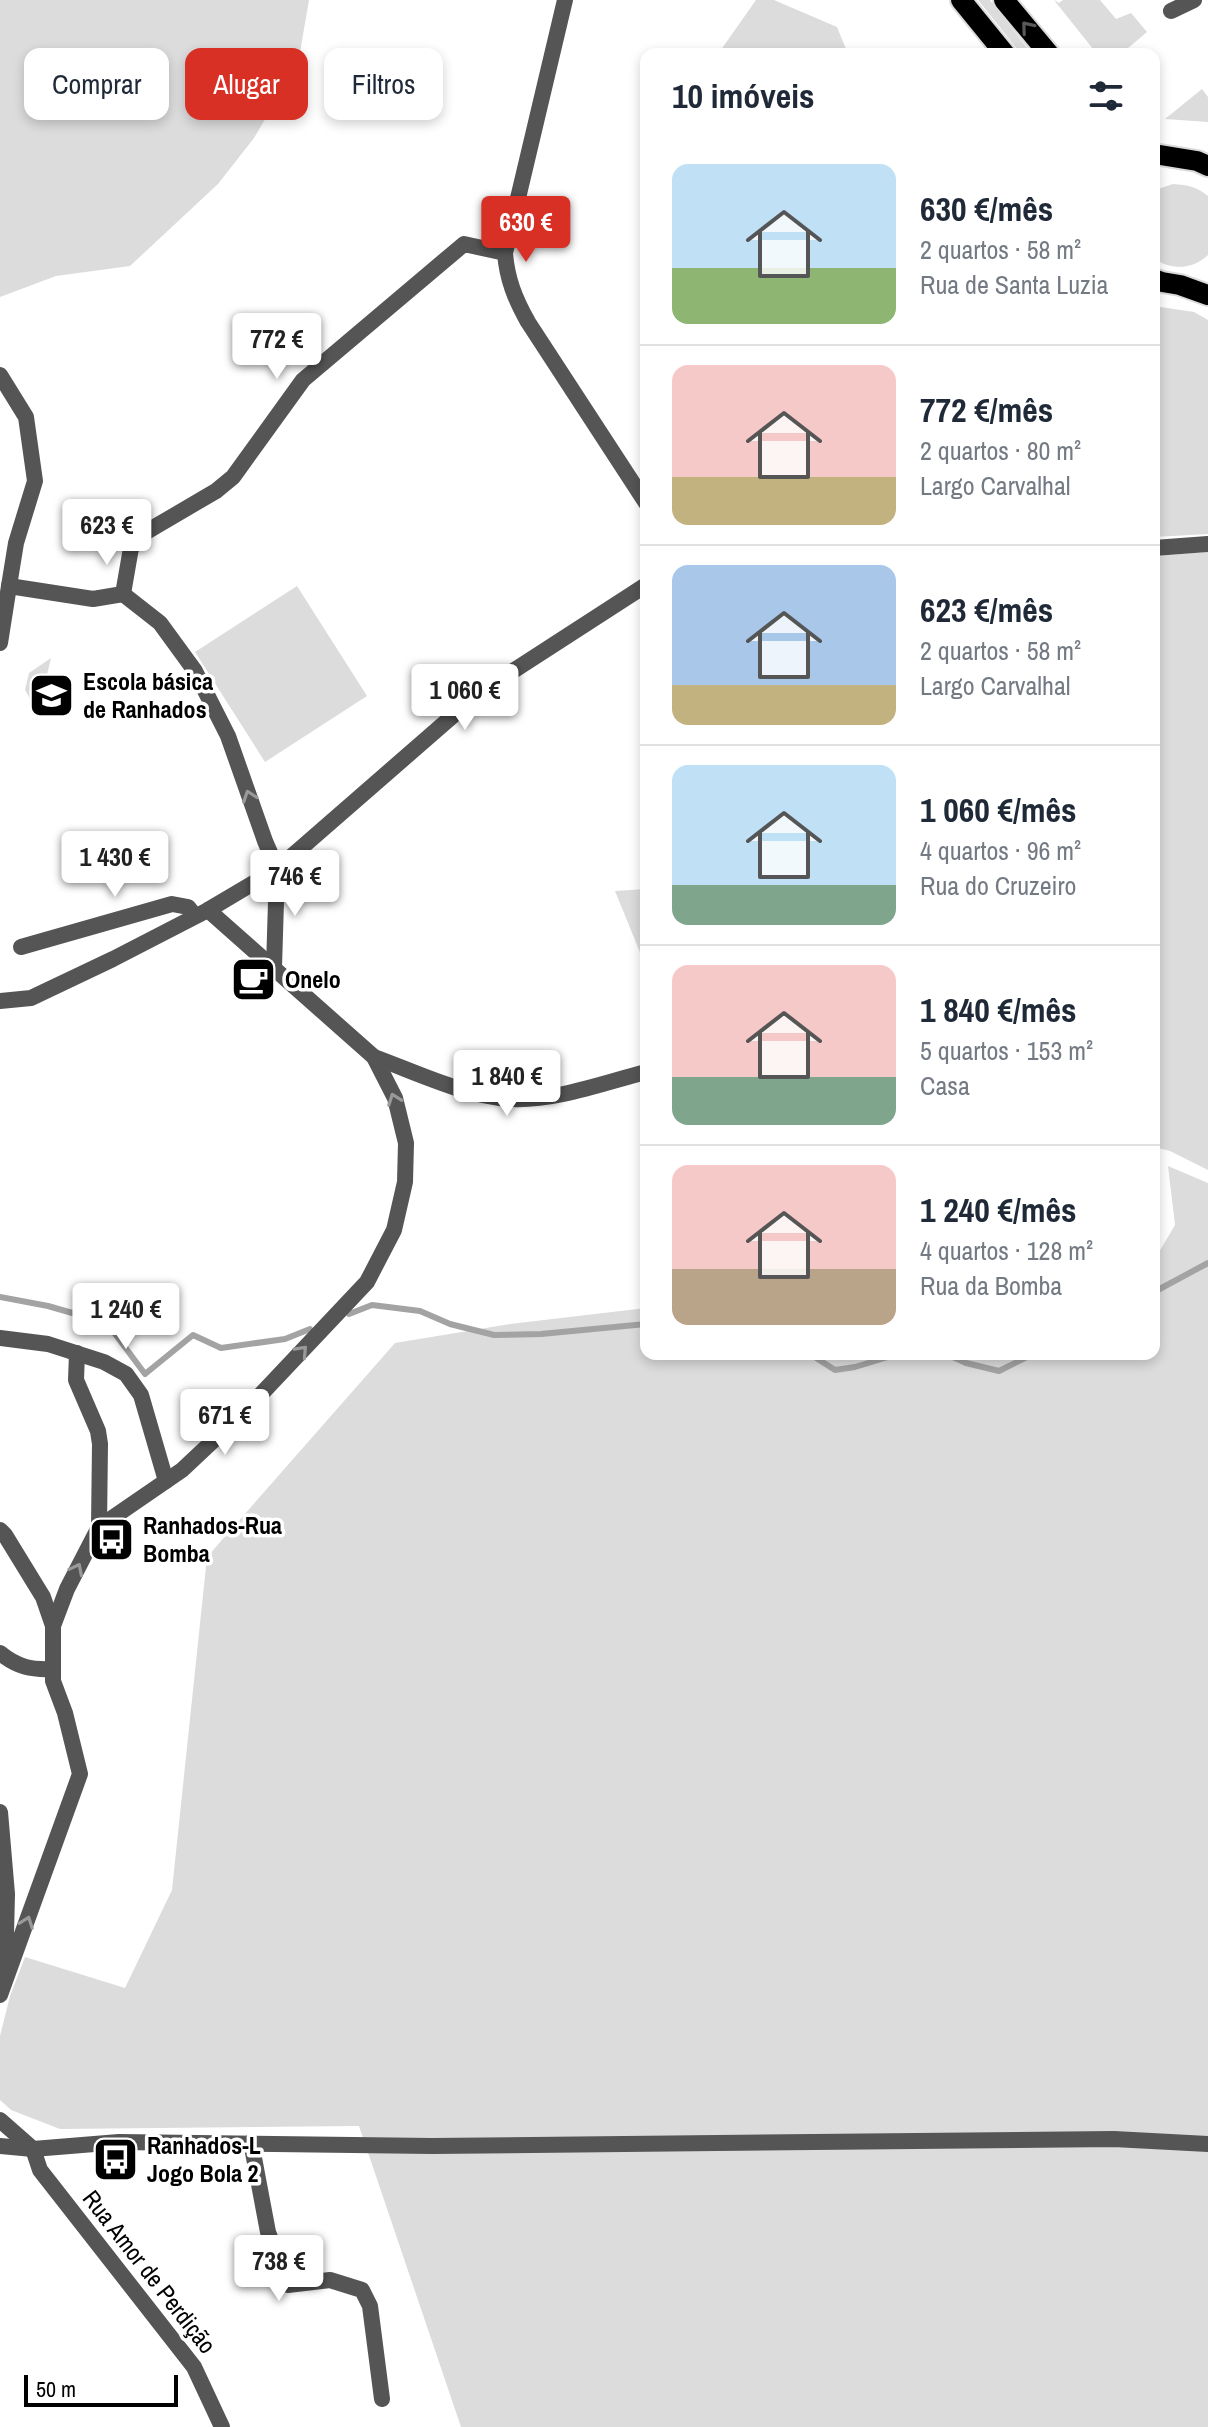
<!DOCTYPE html>
<html lang="pt">
<meta charset="utf-8">
<style>
:root{--surface:#fff;--page:#f6f6f7;--text:#1f2937;--muted:#747a83;--line:#e0e1e3;--accent:#d93025}
body{margin:0;font-family:"Archivo Narrow",sans-serif;background:var(--page);color:var(--text);height:100vh;display:flex;flex-direction:column;font-size:30px;white-space:nowrap}
*{box-sizing:border-box;margin:0}
p{font-size:26px;color:var(--muted)}
.icon{flex:none;width:44px;height:44px;fill:none;stroke:currentColor;stroke-width:2;stroke-linecap:round;stroke-linejoin:round}
.map{position:relative;flex:1;overflow:hidden}
.sheet{position:absolute;left:640px;top:48px;width:520px;height:1312px;display:flex;flex-direction:column;background:var(--surface);border-radius:16px;box-shadow:0 4px 12px #0003}
.sheet>*{flex:none}
.guide{position:absolute;left:24px;top:48px;width:496px;height:72px;display:flex;gap:16px}
.scale{position:absolute;left:24px;bottom:20px;width:154px;box-sizing:border-box;padding-left:8px;border:4px solid #000;border-top:0;font-size:22px;line-height:28px;white-space:nowrap;color:#000;-webkit-text-stroke:6px #fff;paint-order:stroke}
.price{position:absolute;translate:-50% -68px;padding:0 18px;border-radius:8px;background:#fff;color:#222;font-size:26px;line-height:52px;filter:drop-shadow(0 2px 4px #0008)}
.price::after{content:'';position:absolute;left:50%;top:48px;width:24px;height:18px;margin-left:-12px;background:inherit;clip-path:polygon(0 0,100% 0,50% 100%)}
.price.active{background:var(--accent);color:#fff}
ul{padding:0;list-style:none}
li{display:flex;align-items:center;gap:24px;height:200px;padding:0 32px}
li+li{border-top:2px solid var(--line)}
li span{display:grid;place-items:center;flex:none;width:224px;height:160px;border-radius:16px;color:#555}
li>.icon{margin-inline-start:auto}
span .icon{width:96px;height:96px;fill:#fffc;stroke-width:1}
li b{font-size:34px}
h2{display:flex;justify-content:space-between;align-items:center;height:96px;padding:0 32px;font-size:34px}
.chip{padding:0 28px;border-radius:16px;background:var(--surface);box-shadow:0 4px 12px #0003;font-size:28px;line-height:72px}
.chip.active{background:var(--accent);color:#fff}
.map>svg:first-child{display:block}
.green{fill:#dcdcdc}
.lines{fill:none;stroke-linecap:round;stroke-linejoin:round}
.stream{stroke:#a3a3a3;stroke-width:6}
.primary-casing{stroke:#dbdbdb;stroke-width:24}
.minor{stroke:#555;stroke-width:16}
.tertiary{stroke:#555;stroke-width:16}
.primary{stroke:#000;stroke-width:20}
.oneway{stroke:#595959}
.oneway2{stroke:#999}
.labels{text-anchor:middle;stroke-width:7;stroke-linejoin:round;paint-order:stroke}
.poi-label{font-size:24px;font-weight:bold;fill:#000;stroke:#fff;text-anchor:start}
.street-label{font-size:24px;fill:#000;stroke:#fff}
</style>
<div class="map">
<svg width="1208" height="2427" viewBox="0 0 1208 2427">
<rect width="100%" height="100%" fill="#fff"/>
<!-- green -->
<g class="green">
<polygon points="0,0 309,0 298,64 254,138 218,184 130,266 56,276 0,297"/>
<polygon points="756,0 774,0 837,27 846,49 841,54 718,54"/>
<polygon points="978,0 990,0 1032,54 1021,54"/>
<polygon points="1054,0 1059,3 1063,0 1100,0 1116,19 1131,13 1147,32 1121,54 1097,54"/>
<polygon points="1202,89 1208,97 1208,122 1165,119"/>
<path d="M1173 184C1188 185 1197 187 1208 196V255C1192 270 1172 270 1154 259V193L1161 188Z"/>
<polygon points="1154,306 1194,312 1208,320 1208,534 1154,537"/>
<polygon points="1208,552 1208,1170 1170,1151 1154,1147 1154,556"/>
<polygon points="297,586 367,696 265,762 195,652"/>
<polygon points="51,658 38,712 25,690 29,673"/>
<polygon points="646,889 646,967 615,891"/>
<polygon points="1168,1166 1208,1183 1208,2427 461,2427 359,2126 60,2129 11,2110 0,2100 0,2036 10,1996 25,1957 125,1988 172,1890 207,1557 395,1343 510,1324 646,1308 646,1354 1154,1354 1154,1253 1159,1252 1175,1225"/>
</g>
<g class="lines">
<!-- stream -->
<g class="stream">
<polyline points="1154,1292 1208,1263"/>
<polyline points="0,1297 48,1306 107,1323 145,1374 193,1335 221,1348 285,1339 310,1329"/>
<polyline points="349,1314 372,1305 420,1311 450,1324 494,1335 541,1334 646,1324"/>
<polyline points="810,1354 835,1370 855,1367 898,1354"/>
<polyline points="946,1354 966,1363 999,1371 1033,1354"/>
</g>
<defs>
<g id="primary">
<polyline points="961,0 1005,54"/>
<polyline points="1004,0 1049,54"/>
<polyline points="1154,154 1197,161 1208,166"/>
<polyline points="1154,279 1162,282 1180,285 1208,295"/>
</g>
</defs>
<!-- primary casing -->
<use href="#primary" class="primary-casing"/>
<!-- minor -->
<g class="minor">
<path d="M565 0 505 253C507 279 515 299 528 322L646 503"/>
<polyline points="1171,11 1194,0"/>
<polyline points="0,375 26,417 35,481 16,543 9,586"/>
<polyline points="1154,548 1208,544"/>
<polyline points="123,594 131,548 146,532 216,491 233,477 303,380 464,244 505,253"/>
<polyline points="0,643 9,586 93,599 123,594 160,623 195,671 228,736 265,841 277,869"/>
<polyline points="21,947 172,904 188,907 195,916"/>
<path d="M374 1057C418 1073 464 1096 511 1099 556 1101 603 1083 646 1072"/>
<polyline points="0,1338 48,1344 104,1362 126,1374 141,1395 166,1481"/>
<polyline points="77,1353 76,1380 98,1431 100,1444 99,1527"/>
<polyline points="0,1530 5,1535 43,1597 53,1626"/>
<path d="M0 1653C17 1667 31 1670 53 1669"/>
<polyline points="0,1812 7,1894 5,1975"/>
<polyline points="251,2142 268,2232 288,2285 330,2280 362,2290 370,2306 382,2399"/>
<polyline points="33,2149 40,2170 194,2367 222,2427"/>
</g>
<!-- tertiary -->
<g class="tertiary">
<polyline points="274,967 277,869"/>
<polyline points="0,1001 31,998 113,959 208,910 277,869 479,693 646,585"/>
<polyline points="0,1995 80,1774 65,1713 53,1681 53,1626 67,1589 99,1527 182,1470 247,1409 367,1282 394,1230 405,1182 406,1143 395,1098 374,1057 208,910"/>
<polyline points="0,2120 33,2149"/>
<polyline points="0,2146 33,2149 119,2142 432,2146 1114,2139 1208,2144"/>
</g>
<!-- primary -->
<use href="#primary" class="primary"/>
</g>
<!-- one-way arrows -->
<defs><path id="oneway-chevron" d="M-2-3.5L2.5 0L-2 3.5" fill="none" stroke-width="1.6" stroke-linecap="round" stroke-linejoin="round" transform="scale(2)"/></defs>
<use class="oneway" href="#oneway-chevron" transform="translate(1027 27) rotate(-130)"/>
<g class="oneway2">
<use href="#oneway-chevron" transform="translate(249 796) rotate(-109)"/>
<use href="#oneway-chevron" transform="translate(394 1099) rotate(-110)"/>
<use href="#oneway-chevron" transform="translate(302 1351) rotate(-47)"/>
<use href="#oneway-chevron" transform="translate(77 1569) rotate(-63)"/>
<use href="#oneway-chevron" transform="translate(27 1922) rotate(-70)"/>
</g>
<!-- icons -->
<defs>
<symbol id="school-square" viewBox="-11 -11 22 22"><rect x="-9" y="-9" width="18" height="18" rx="4" fill="#000" stroke="#fff"/><path d="M0-5L7-2L0 1L-7-2ZM-4 1L0 2.5L4 1V4Q0 6-4 4Z" fill="#fff"/></symbol>
<symbol id="cafe-square" viewBox="-11 -11 22 22"><rect x="-9" y="-9" width="18" height="18" rx="4" fill="#000" stroke="#fff"/><path d="M-5.5-4.5H6V0H3Q3 3.5 0 3.5H-2.5Q-5.5 3.5-5.5 0ZM3-3.2v2h1.7v-2ZM-6 4.5H4V6H-6Z" fill="#fff"/></symbol>
<symbol id="bus-square" viewBox="-11 -11 22 22"><rect x="-9" y="-9" width="18" height="18" rx="4" fill="#000" stroke="#fff"/><path d="M-5-6H5V4H4V6H2V4H-2V6H-4V4H-5ZM-3.5-4V0h7V-4ZM-3.5 1.2v1.5H-2V1.2ZM2 1.2v1.5H3.5V1.2Z" fill="#fff"/></symbol>
</defs>
<g fill-rule="evenodd">
<use href="#school-square" x="26" y="670" width="51" height="51"/>
<use href="#cafe-square" x="228" y="954" width="51" height="51"/>
<use href="#bus-square" x="86" y="1514" width="51" height="51"/>
<use href="#bus-square" x="90" y="2134" width="51" height="51"/>
</g>
<g class="labels">
<!-- poi labels -->
<g class="poi-label">
<text x="83" y="690">Escola básica<tspan x="83" dy="28">de Ranhados</tspan></text>
<text x="285" y="988">Onelo</text>
<text x="143" y="1534">Ranhados-Rua<tspan x="143" dy="28">Bomba</tspan></text>
<text x="147" y="2154">Ranhados-L<tspan x="147" dy="28">Jogo Bola 2</tspan></text>
</g>
<!-- street labels -->
<g class="street-label">
<text transform="translate(149 2272) rotate(52)" y="8">Rua Amor de Perdição</text>
</g>
</g>
</svg>
<div class="scale">50 m</div>
<b class="price active" style="left:526px;top:264px">630 €</b>
<b class="price" style="left:277px;top:381px">772 €</b>
<b class="price" style="left:107px;top:567px">623 €</b>
<b class="price" style="left:465px;top:732px">1 060 €</b>
<b class="price" style="left:115px;top:899px">1 430 €</b>
<b class="price" style="left:295px;top:918px">746 €</b>
<b class="price" style="left:507px;top:1118px">1 840 €</b>
<b class="price" style="left:126px;top:1351px">1 240 €</b>
<b class="price" style="left:225px;top:1457px">671 €</b>
<b class="price" style="left:279px;top:2303px">738 €</b>
<div class="guide">
<a class="chip">Comprar</a>
<a class="chip active">Alugar</a>
<a class="chip">Filtros</a>
</div>
<section class="sheet">
<h2>10 imóveis<svg class="icon" aria-label="filters" viewBox="0 0 24 24"><path d="M4 7h16M4 17h16"/><circle cx="9" cy="7" r="2"/><circle cx="15" cy="17" r="2"/></svg></h2>
<ul>
<li><span style="background:linear-gradient(#bfe0f5 65%,#8fb573 0)"><svg class="icon" aria-label="home" viewBox="0 0 24 24"><path d="M3 11l9-7 9 7M6 9v11h12V9"/></svg></span><div><b>630 €/mês</b><p>2 quartos · 58 m²</p><p>Rua de Santa Luzia</p></div></li>
<li><span style="background:linear-gradient(#f6c9c9 70%,#c2b280 0)"><svg class="icon" aria-label="home" viewBox="0 0 24 24"><path d="M3 11l9-7 9 7M6 9v11h12V9"/></svg></span><div><b>772 €/mês</b><p>2 quartos · 80 m²</p><p>Largo Carvalhal</p></div></li>
<li><span style="background:linear-gradient(#a9c7e8 75%,#c2b280 0)"><svg class="icon" aria-label="home" viewBox="0 0 24 24"><path d="M3 11l9-7 9 7M6 9v11h12V9"/></svg></span><div><b>623 €/mês</b><p>2 quartos · 58 m²</p><p>Largo Carvalhal</p></div></li>
<li><span style="background:linear-gradient(#bfe0f5 75%,#7fa58c 0)"><svg class="icon" aria-label="home" viewBox="0 0 24 24"><path d="M3 11l9-7 9 7M6 9v11h12V9"/></svg></span><div><b>1 060 €/mês</b><p>4 quartos · 96 m²</p><p>Rua do Cruzeiro</p></div></li>
<li><span style="background:linear-gradient(#f6c9c9 70%,#7fa58c 0)"><svg class="icon" aria-label="home" viewBox="0 0 24 24"><path d="M3 11l9-7 9 7M6 9v11h12V9"/></svg></span><div><b>1 840 €/mês</b><p>5 quartos · 153 m²</p><p>Casa</p></div></li>
<li><span style="background:linear-gradient(#f6c9c9 65%,#b9a48a 0)"><svg class="icon" aria-label="home" viewBox="0 0 24 24"><path d="M3 11l9-7 9 7M6 9v11h12V9"/></svg></span><div><b>1 240 €/mês</b><p>4 quartos · 128 m²</p><p>Rua da Bomba</p></div></li>
</ul>
</section>
</div>
